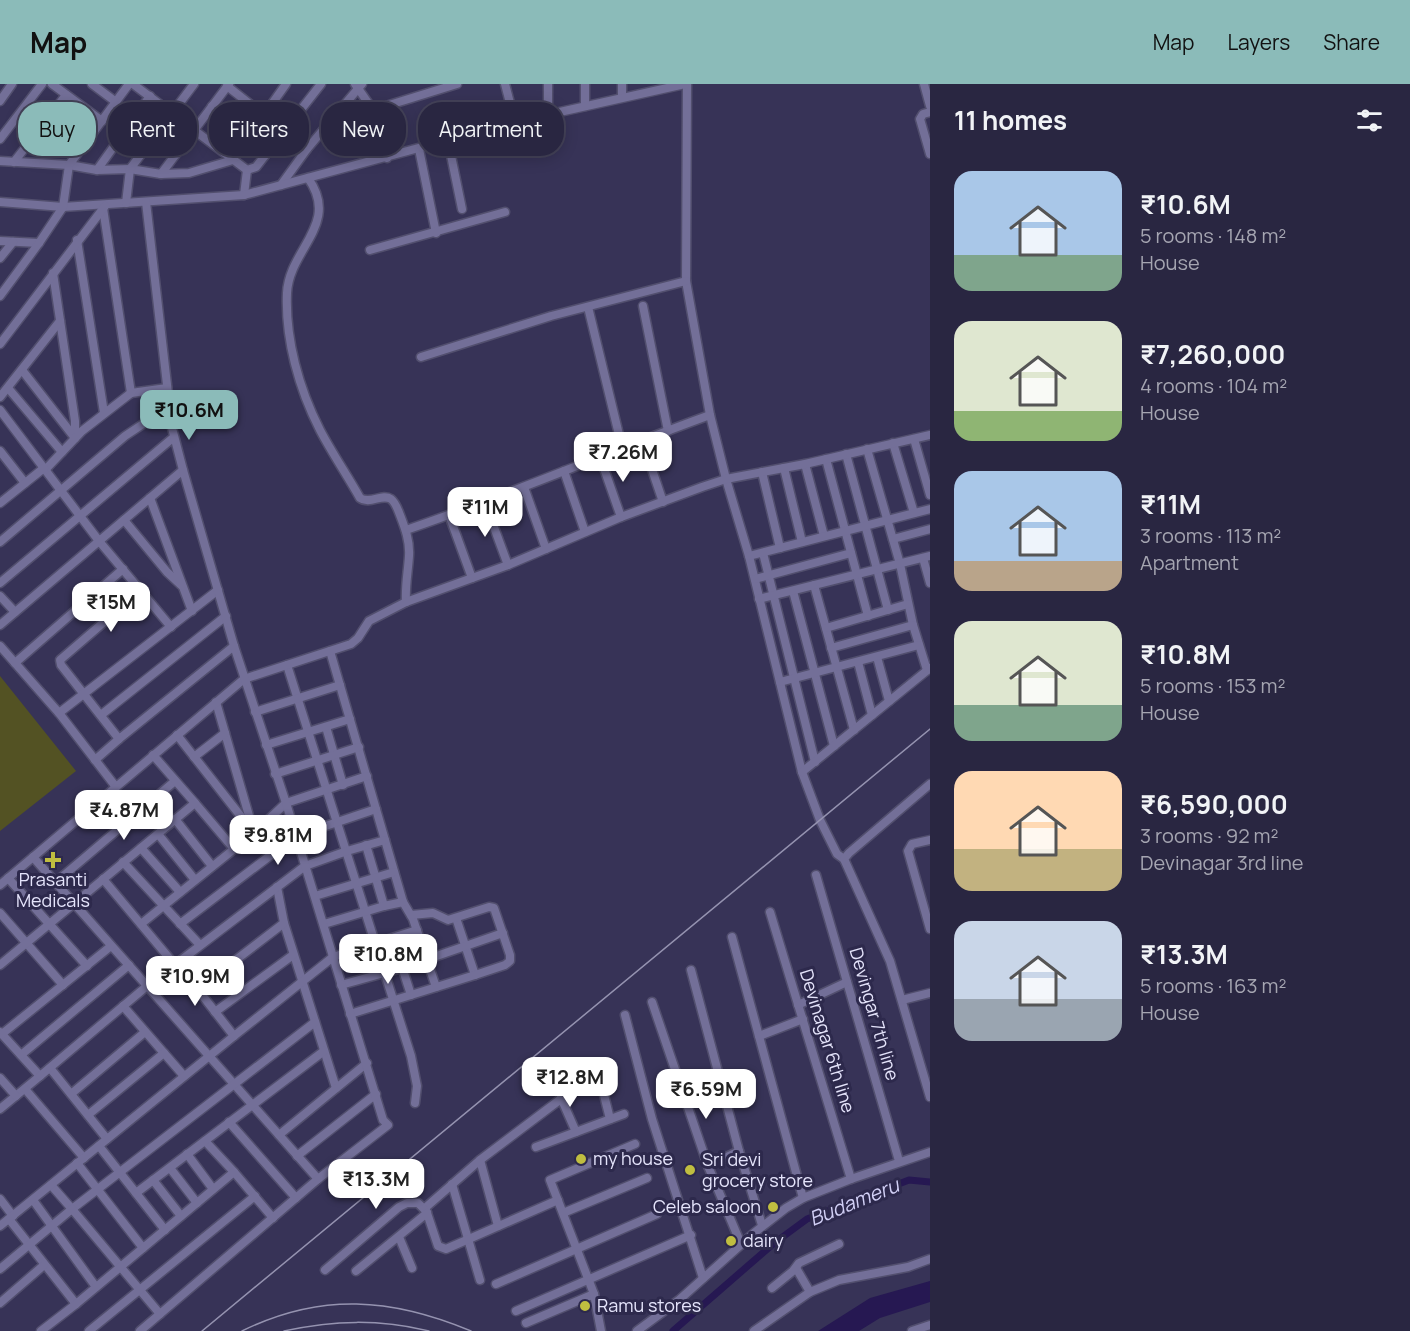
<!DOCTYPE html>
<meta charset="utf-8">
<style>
:root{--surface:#292641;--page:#312e48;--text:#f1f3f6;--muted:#a5a5b1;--line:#45435a;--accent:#8bbbb9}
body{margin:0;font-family:Manrope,sans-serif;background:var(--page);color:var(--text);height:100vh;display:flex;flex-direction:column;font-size:22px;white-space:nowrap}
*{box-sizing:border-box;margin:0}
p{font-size:20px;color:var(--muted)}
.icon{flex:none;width:33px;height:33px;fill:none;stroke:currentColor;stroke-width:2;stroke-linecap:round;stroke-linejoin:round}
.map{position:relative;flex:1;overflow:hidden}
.panel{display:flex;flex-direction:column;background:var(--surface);width:480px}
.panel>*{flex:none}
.top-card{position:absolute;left:18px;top:18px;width:570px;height:54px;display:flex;gap:12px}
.price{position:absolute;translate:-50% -51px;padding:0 14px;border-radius:12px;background:#fff;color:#222;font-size:20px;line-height:39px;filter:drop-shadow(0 2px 3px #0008)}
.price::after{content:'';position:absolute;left:50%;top:36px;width:18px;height:14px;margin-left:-9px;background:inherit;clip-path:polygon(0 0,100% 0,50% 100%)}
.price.active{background:var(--accent);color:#111}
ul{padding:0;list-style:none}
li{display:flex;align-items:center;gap:18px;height:150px;padding:0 24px}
li span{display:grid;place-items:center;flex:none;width:168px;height:120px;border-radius:18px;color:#555}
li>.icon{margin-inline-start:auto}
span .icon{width:72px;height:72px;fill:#fffc;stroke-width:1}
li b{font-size:26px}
h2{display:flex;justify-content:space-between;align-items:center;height:72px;padding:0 24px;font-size:26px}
.pill{padding:0 21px;border-radius:24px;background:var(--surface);box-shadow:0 3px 15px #0003,0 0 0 2px var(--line);font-size:21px;line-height:54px}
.pill.active{background:var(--accent);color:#111}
header{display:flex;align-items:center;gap:36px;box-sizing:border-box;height:84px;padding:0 30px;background:var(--accent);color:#111}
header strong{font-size:28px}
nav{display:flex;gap:33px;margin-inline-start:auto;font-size:21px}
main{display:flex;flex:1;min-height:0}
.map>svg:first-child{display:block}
.green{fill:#535223}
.water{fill:#261852}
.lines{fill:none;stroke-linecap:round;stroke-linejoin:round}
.canal{stroke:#261852;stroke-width:7}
.minor-casing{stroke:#524f6e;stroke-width:11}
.minor{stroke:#736f98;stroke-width:8}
.rail{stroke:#9593b0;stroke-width:1.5}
.poi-dot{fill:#c0be40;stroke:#2d294c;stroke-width:2}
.labels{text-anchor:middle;stroke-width:6;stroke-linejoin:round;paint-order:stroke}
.poi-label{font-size:18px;fill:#e5e4fb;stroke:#2d294c;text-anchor:start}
.street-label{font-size:18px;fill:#e5e4fb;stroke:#2d294c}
.water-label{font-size:20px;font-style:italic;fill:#d2d0f6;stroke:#2d294c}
</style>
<header>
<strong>Map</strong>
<nav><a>Map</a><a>Layers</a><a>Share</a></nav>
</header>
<main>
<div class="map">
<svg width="930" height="1247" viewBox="0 0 930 1247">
<rect width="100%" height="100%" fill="#373357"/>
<!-- green -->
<polygon class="green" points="0,592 76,687 0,747"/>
<!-- water -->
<polygon class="water" points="930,1197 930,1218 880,1234 859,1247 818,1247 870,1214"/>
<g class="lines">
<!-- canal -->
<polyline class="canal" points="673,1247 773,1160 807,1135 909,1096 930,1098"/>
<defs>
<g id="minor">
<polyline points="52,0 102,37"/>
<polyline points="92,0 116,18"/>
<polyline points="133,0 247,86 256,83 321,0"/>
<polyline points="286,0 264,31 307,65"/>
<polyline points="355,0 373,26 387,74"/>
<polyline points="505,0 515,38"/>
<polyline points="548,0 548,30"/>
<polyline points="585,0 585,22"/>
<polyline points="622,0 622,13"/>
<polyline points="687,0 686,197 710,331 726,395 749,472 802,688 820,736 837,770 844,775"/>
<polyline points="924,0 930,22"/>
<polyline points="227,2 264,31"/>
<polyline points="0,17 12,0"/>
<polyline points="212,22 270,66"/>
<polyline points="373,26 457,0"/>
<polyline points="930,28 923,30 920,35 930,70"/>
<polyline points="0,55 42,0"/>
<polyline points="448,57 462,125"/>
<polyline points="419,65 436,149"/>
<polyline points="0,77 69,81 97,86 130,85 161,90 229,0"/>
<polyline points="14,78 66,11"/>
<polyline points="97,86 150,12"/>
<polyline points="161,90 189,89 233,76"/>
<path d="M308 94C341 140 289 165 287 209 285 255 299 305 320 346 332 369 347 391 360 414 370 421 382 409 391 415 396 419 398 426 400 431 405 444 410 457 409 472 408 488 405 502 406 518"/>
<polyline points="281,101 307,65 362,0"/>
<polyline points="244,111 247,86"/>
<polyline points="0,118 63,123 244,111 515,38 685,0"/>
<polyline points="126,119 130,85 194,0"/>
<polyline points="103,124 131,309 167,304"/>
<polyline points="77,156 104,329"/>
<polyline points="0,157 39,159"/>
<polyline points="370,166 505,128"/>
<polyline points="0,174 13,158"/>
<polyline points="53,189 75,337 75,354"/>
<polyline points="0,212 39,159 63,123 69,81 129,0"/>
<polyline points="643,222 668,347"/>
<polyline points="588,223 622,363"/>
<polyline points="0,260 105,122"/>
<polyline points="421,273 551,232 686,197"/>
<polyline points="22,286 75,354"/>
<polyline points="8,304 62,368"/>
<polyline points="0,313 60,237"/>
<polyline points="0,326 99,457 171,543"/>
<polyline points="914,355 930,411"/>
<polyline points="642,356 663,418"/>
<polyline points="893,359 914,429"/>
<polyline points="867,365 900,480 913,541 927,586"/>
<polyline points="0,367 25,399"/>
<polyline points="846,370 888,526"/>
<polyline points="600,373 621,433"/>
<polyline points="826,375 868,532"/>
<polyline points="805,380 824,452"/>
<polyline points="784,384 802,458"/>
<polyline points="45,386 82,347 131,309"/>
<polyline points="564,387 585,448"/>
<polyline points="762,388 780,464"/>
<polyline points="524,403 546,465"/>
<polyline points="150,414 192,527"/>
<polyline points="0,419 44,384"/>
<polyline points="485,419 508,481"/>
<polyline points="449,431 472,494"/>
<polyline points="124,436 167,488 181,501"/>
<path d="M406 446C509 411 608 368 710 331"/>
<polyline points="893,455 930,445"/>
<polyline points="0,458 125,352 170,322"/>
<polyline points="763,469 815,678"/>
<polyline points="749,472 930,425"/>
<polyline points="923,474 930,499"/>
<polyline points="755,495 851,469"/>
<polyline points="0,499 174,353"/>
<polyline points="814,501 854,646"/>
<polyline points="140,507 60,576 61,581 119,655 234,562"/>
<polyline points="793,507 834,662"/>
<polyline points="0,512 15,528"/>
<polyline points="759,515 930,472"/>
<polyline points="0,541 183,386"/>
<polyline points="826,544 908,520"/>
<polyline points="0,562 59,629 116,703"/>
<polyline points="831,564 913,541"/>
<polyline points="330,567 403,818 413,835 436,903"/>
<polyline points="877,573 889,617"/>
<polyline points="858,578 872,631"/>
<polyline points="15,579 123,485"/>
<polyline points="287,581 411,972 417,1002 415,1019"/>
<polyline points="780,598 919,561"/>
<polyline points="216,618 254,749"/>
<polyline points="255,628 340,601"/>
<polyline points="59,629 218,506"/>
<polyline points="101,631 226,532"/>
<polyline points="326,643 343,701"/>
<polyline points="177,651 250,744"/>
<polyline points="266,661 350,635"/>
<polyline points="194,673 225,649"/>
<polyline points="95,676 119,655"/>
<polyline points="802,688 930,584"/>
<polyline points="275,690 359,663"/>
<polyline points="930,700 849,769 844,775 890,877 930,1013"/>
<polyline points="195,719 234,765"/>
<polyline points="175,735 212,782"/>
<polyline points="158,750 195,796"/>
<polyline points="930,756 912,760 908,767 930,845"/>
<polyline points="366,761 384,822"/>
<polyline points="141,764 180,808"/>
<polyline points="33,773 318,1095"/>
<polyline points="123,778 200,861"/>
<polyline points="816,791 899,1077"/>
<polyline points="8,794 87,882"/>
<polyline points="103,795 175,881"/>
<polyline points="56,798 175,697"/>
<polyline points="0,801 244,595 351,560 358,554 369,537 406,518 508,481 621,433 702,403 726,395 805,380 930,351"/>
<polyline points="315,812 394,788"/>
<polyline points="770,828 851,1095"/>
<polyline points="0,829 63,901"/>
<polyline points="456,834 475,891"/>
<polyline points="284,839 336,1004"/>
<polyline points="141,840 254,749 286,719 367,692"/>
<polyline points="180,840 296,752 376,725"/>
<polyline points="324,840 384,822 403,818"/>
<polyline points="732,853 803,1114"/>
<polyline points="393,855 411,911"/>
<polyline points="177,879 234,952"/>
<polyline points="0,881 195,719 153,671"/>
<polyline points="691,886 739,1067"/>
<polyline points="341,901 402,884 503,849"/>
<polyline points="198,905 284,839 277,803"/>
<polyline points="902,916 930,909"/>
<polyline points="652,918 708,1082 741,1160"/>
<polyline points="798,921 847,898"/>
<polyline points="123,922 184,992"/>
<polyline points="215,928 293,871"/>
<polyline points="350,930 475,891 505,881 510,877 510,871 494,824 489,823 448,836 433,829 411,831"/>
<polyline points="625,931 652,1035 703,1194"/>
<polyline points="0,948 40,992 0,1025"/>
<polyline points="2,950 111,862"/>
<polyline points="759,952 803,935"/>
<polyline points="21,971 129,881"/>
<polyline points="50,984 107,1055"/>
<polyline points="40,992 147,902 305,782 347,767 385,756"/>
<polyline points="0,994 16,1012"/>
<polyline points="25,1005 84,1074"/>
<polyline points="71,1010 145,948"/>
<polyline points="561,1014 576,1048"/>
<polyline points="88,1031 164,969"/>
<polyline points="229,1038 296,1114"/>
<polyline points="279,1051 367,979"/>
<polyline points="205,1057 234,1088"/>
<polyline points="99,1062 165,1146"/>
<polyline points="536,1063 624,1030"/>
<polyline points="187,1070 213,1105"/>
<polyline points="297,1072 376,1010"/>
<polyline points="480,1076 498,1142"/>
<polyline points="77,1079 143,1164"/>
<polyline points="708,1082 739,1067 762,1141"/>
<polyline points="170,1084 197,1119"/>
<polyline points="153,1096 181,1132"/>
<polyline points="452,1100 480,1196"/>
<polyline points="51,1101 72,1125 315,938"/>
<polyline points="136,1109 324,967"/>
<polyline points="0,1115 13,1132"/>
<polyline points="33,1116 96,1203"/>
<polyline points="425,1124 480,1076 598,987 610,1035"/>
<polyline points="563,1129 647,1094"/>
<polyline points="9,1135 76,1220"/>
<polyline points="0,1142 234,952 333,873 417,846"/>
<polyline points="399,1153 412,1184"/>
<polyline points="796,1184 810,1208"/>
<polyline points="0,1185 72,1125 160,1230"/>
<polyline points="325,1186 399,1123 407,1119 418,1119 427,1128"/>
<polyline points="356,1187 427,1129 438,1162 446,1165 558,1116"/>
<polyline points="496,1200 657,1130"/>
<polyline points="772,1204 793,1187 799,1179 839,1160"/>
<polyline points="0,1219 44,1181"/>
<polyline points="516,1227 691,1151"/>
<polyline points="526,1239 594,1210"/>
<polyline points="41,1247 76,1220 234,1088 273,1134"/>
<polyline points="89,1247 255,1112"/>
<polyline points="140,1247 318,1095 388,1041 383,1036 286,719 234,562 183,386 172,344 146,118"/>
<polyline points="601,1247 594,1210 550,1096 635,1060"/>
<polyline points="637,1247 679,1216 754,1149 786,1124 803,1114 851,1095 930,1068"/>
<polyline points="754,1247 810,1208 839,1196 908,1183 930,1175"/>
<polyline points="912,1247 930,1241"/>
</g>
</defs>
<!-- minor casing -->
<use href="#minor" class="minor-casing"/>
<!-- minor -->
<use href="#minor" class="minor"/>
<!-- rail -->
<g class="rail">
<polyline points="202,1247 930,645"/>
<path d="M242 1247C321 1208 392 1214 471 1247"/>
<path d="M284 1247C334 1236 379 1235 429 1247"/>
</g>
</g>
<!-- markers -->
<g class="poi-dot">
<path d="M50 767h6v6h6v6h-6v6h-6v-6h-6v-6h6z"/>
<circle cx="581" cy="1075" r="6"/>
<circle cx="690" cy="1086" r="6"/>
<circle cx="773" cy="1123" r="6"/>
<circle cx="731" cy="1157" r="6"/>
<circle cx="585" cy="1222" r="6"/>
</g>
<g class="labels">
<!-- poi labels -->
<g class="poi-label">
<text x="53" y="802" text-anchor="middle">Prasanti<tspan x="53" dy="21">Medicals</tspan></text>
<text x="593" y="1081">my house</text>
<text x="702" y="1082">Sri devi<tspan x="702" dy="21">grocery store</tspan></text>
<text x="761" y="1129" text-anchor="end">Celeb saloon</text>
<text x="743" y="1163">dairy</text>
<text x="597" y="1228">Ramu stores</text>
</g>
<!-- street labels -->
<g class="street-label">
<text transform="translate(874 930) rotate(74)" y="6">Devingar 7th line</text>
<text transform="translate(827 957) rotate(73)" y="6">Devinagar 6th line</text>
</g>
<!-- water labels -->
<g class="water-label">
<text transform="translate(854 1118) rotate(-22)" y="7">Budameru</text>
</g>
</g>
</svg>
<b class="price active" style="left:189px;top:357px">₹10.6M</b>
<b class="price" style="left:623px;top:399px">₹7.26M</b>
<b class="price" style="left:485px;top:454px">₹11M</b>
<b class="price" style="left:111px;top:549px">₹15M</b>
<b class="price" style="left:124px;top:757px">₹4.87M</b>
<b class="price" style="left:278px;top:782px">₹9.81M</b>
<b class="price" style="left:388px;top:901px">₹10.8M</b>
<b class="price" style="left:195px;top:923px">₹10.9M</b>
<b class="price" style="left:570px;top:1024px">₹12.8M</b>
<b class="price" style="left:706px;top:1036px">₹6.59M</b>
<b class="price" style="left:376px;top:1126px">₹13.3M</b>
<div class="top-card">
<a class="pill active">Buy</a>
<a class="pill">Rent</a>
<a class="pill">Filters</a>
<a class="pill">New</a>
<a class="pill">Apartment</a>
</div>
</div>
<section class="panel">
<h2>11 homes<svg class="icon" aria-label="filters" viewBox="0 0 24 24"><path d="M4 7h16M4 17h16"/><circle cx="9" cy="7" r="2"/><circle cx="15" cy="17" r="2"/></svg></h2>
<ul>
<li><span style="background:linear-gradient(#a9c7e8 70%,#7fa58c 0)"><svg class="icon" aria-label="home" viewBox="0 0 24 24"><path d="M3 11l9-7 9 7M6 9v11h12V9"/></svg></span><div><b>₹10.6M</b><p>5 rooms · 148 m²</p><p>House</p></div></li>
<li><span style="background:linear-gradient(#dfe7d0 75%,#8fb573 0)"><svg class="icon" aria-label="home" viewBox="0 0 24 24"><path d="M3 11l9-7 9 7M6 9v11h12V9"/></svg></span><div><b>₹7,260,000</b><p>4 rooms · 104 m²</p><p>House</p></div></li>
<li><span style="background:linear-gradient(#a9c7e8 75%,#b9a48a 0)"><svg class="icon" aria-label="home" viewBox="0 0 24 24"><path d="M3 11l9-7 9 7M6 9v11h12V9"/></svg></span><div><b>₹11M</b><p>3 rooms · 113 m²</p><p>Apartment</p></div></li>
<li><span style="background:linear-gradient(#dfe7d0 70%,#7fa58c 0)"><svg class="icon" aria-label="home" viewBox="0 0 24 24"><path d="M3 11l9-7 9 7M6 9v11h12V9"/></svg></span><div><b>₹10.8M</b><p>5 rooms · 153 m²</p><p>House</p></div></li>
<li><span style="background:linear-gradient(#ffd9b3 65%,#c2b280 0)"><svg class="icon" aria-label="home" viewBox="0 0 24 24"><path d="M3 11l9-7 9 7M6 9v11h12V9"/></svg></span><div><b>₹6,590,000</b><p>3 rooms · 92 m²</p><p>Devinagar 3rd line</p></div></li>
<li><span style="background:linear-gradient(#c9d6e8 65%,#9aa5b1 0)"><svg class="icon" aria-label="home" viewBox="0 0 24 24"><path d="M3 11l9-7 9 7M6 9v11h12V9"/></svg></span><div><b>₹13.3M</b><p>5 rooms · 163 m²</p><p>House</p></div></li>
</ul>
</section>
</main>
